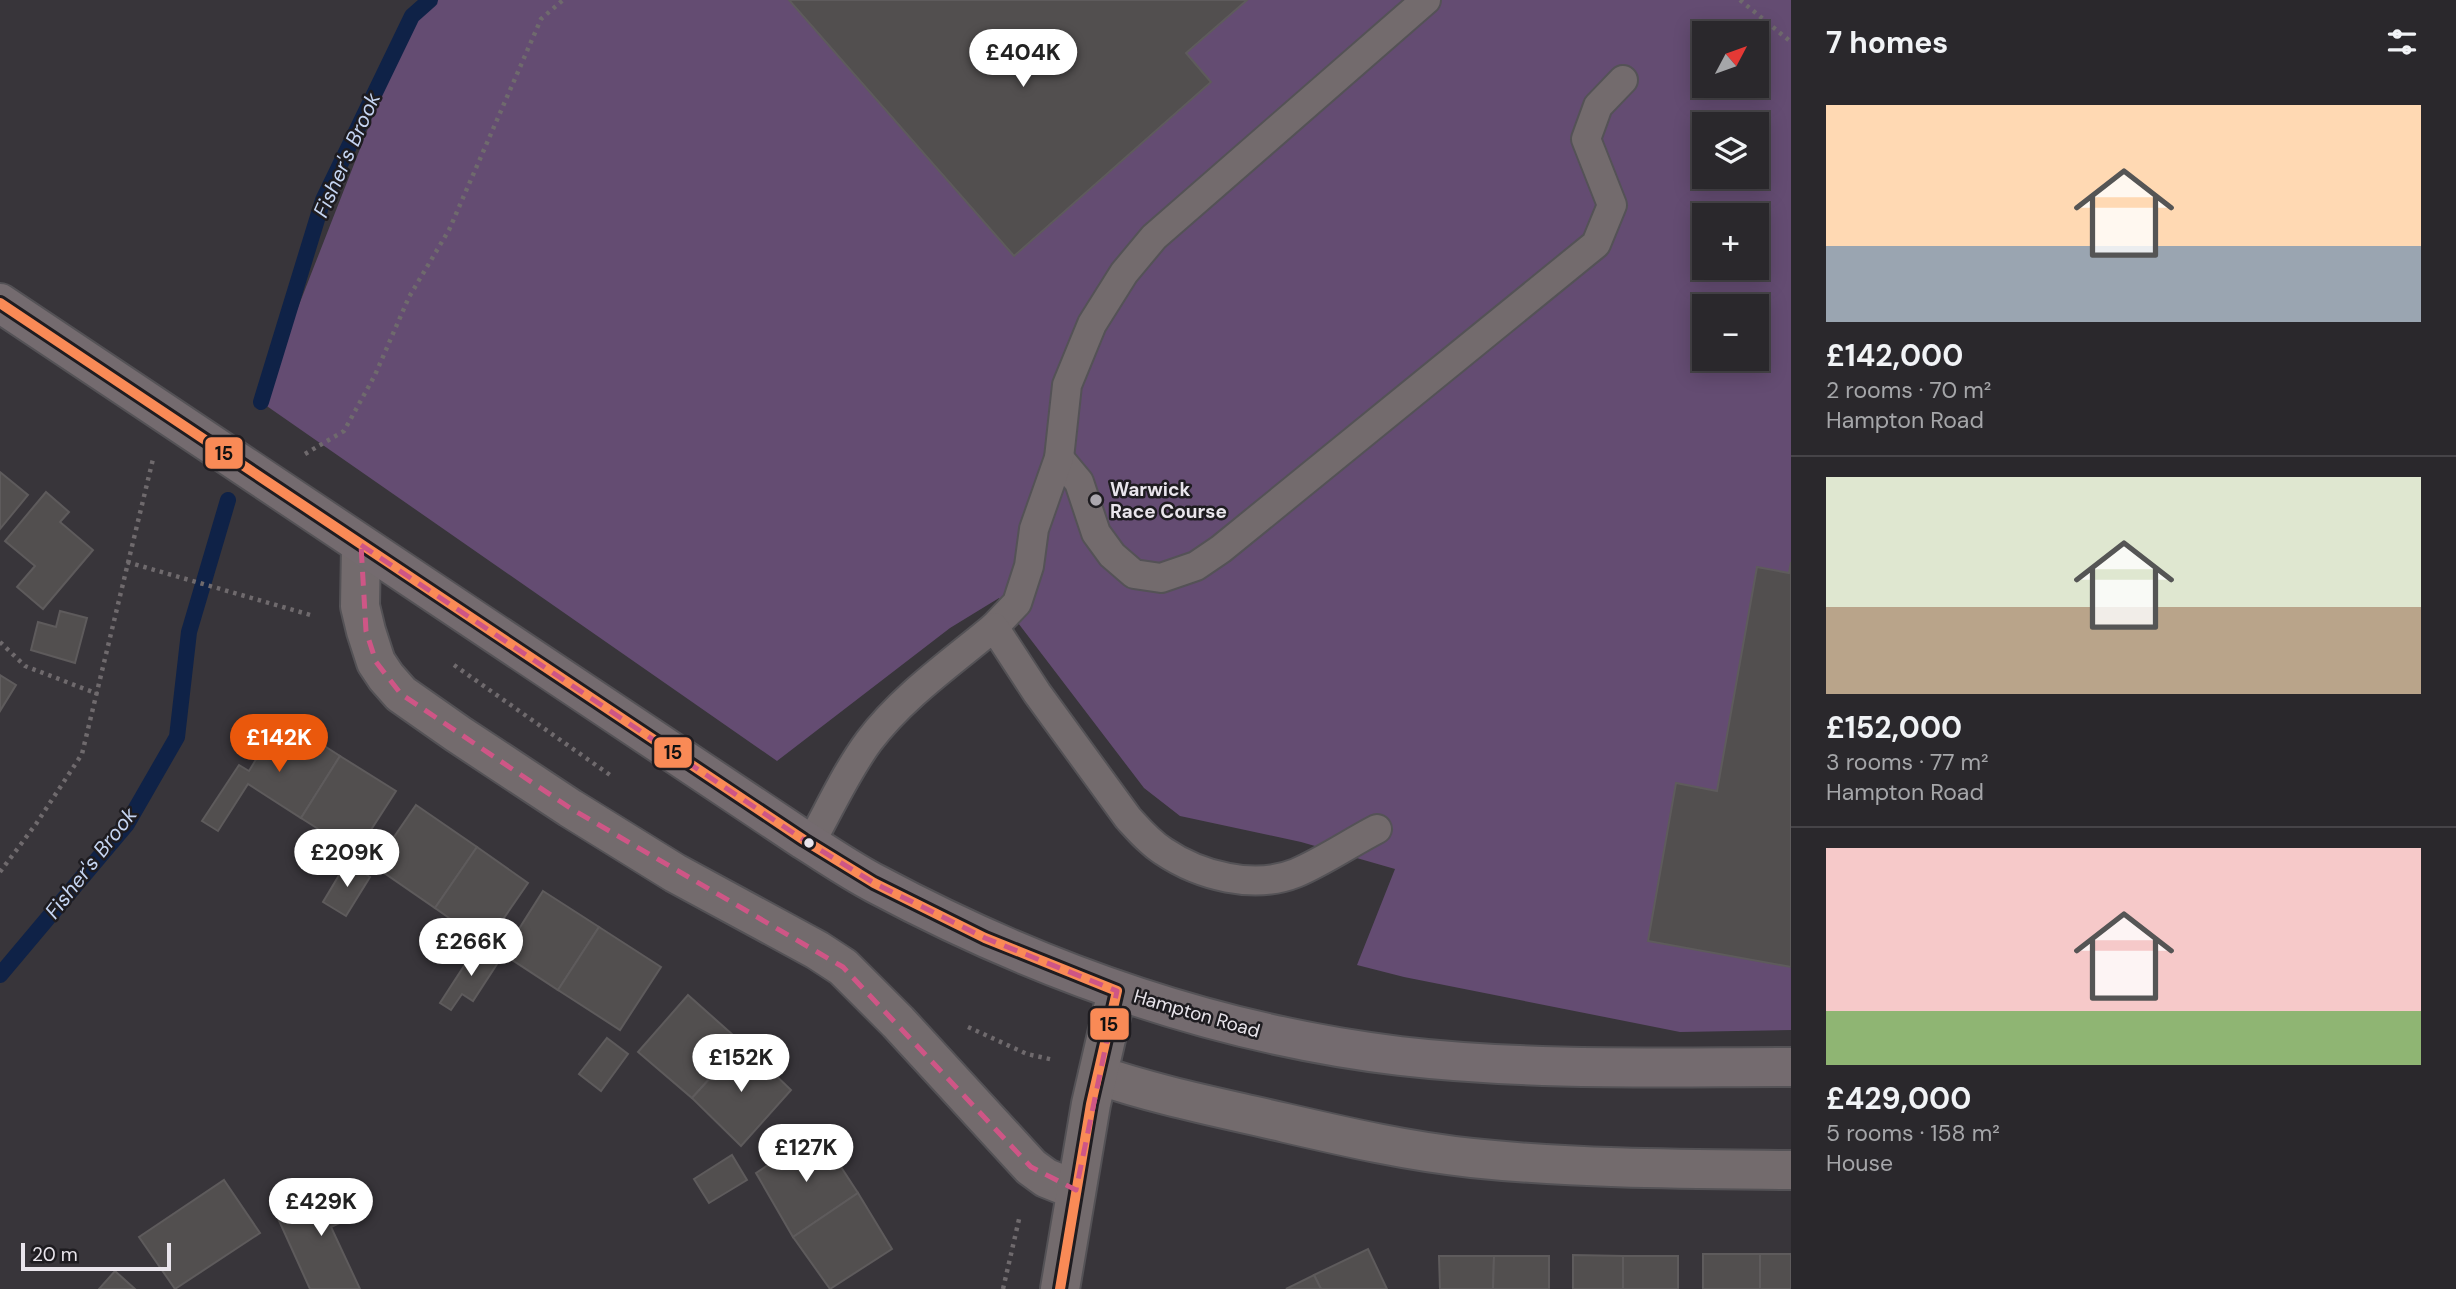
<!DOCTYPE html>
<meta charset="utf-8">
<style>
:root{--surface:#2a282c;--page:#363438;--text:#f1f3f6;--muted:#a5a6a9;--line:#464448;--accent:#ea580c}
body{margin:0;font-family:"DM Sans",sans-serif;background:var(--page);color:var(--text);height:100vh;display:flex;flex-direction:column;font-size:26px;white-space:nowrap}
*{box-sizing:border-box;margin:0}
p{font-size:23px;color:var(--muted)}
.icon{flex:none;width:38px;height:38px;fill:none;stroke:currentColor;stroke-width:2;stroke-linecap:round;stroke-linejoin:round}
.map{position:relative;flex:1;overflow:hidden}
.panel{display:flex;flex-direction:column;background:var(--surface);width:665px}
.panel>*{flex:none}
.needle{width:46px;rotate:49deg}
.fabs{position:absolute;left:1692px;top:21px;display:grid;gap:14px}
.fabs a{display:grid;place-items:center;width:77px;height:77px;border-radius:0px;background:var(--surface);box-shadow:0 4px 18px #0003,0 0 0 2px var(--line);font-size:35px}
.scale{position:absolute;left:21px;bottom:18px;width:150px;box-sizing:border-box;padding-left:7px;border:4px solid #e9e5ec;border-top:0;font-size:19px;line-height:24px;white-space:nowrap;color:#e9e5ec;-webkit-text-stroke:5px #1e1c20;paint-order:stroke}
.price{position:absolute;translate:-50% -60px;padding:0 16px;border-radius:24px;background:#fff;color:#222;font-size:23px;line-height:46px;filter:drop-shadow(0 2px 4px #0008)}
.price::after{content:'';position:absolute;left:50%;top:42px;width:21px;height:16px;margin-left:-10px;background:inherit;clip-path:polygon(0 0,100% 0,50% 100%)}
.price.selected{background:var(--accent);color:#fff}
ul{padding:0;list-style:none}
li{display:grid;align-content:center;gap:14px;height:371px;padding:0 35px}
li+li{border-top:2px solid var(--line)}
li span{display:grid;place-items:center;height:217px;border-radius:0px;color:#555}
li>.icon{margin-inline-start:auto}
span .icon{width:126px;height:126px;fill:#fffc;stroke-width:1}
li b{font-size:30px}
h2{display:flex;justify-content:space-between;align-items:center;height:84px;padding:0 35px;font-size:30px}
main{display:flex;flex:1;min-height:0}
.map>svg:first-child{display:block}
.green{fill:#644c72;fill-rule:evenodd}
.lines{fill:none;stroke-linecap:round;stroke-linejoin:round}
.stream{stroke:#0f2247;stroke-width:16}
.building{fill:#524f4f;stroke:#5e5b5c;stroke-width:2}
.service-casing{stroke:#545256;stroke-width:32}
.minor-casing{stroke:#545256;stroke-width:42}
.primary-casing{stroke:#545256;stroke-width:42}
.path{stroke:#6f6a6d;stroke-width:4.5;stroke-dasharray:3.5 5;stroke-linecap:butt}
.service{stroke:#736b6d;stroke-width:28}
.minor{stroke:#736b6d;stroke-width:38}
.primary{stroke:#746b6f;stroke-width:38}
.bus-1-casing{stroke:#1e1c20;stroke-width:16}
.bus-1{stroke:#f98a56;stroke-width:10}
.marked{fill:none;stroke:#ce5686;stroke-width:5;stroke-dasharray:14 9;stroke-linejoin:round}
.poi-dot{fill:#aba7ae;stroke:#1e1c20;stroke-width:2.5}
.bus-dot{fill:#e9e5ec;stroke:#1e1c20;stroke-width:2.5}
.labels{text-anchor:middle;stroke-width:5;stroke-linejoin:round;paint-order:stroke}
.poi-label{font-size:19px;font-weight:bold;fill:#e9e5ec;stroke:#1e1c20;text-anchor:start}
.street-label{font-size:19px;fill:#e9e5ec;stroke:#1e1c20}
.water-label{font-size:21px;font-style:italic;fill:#c5d5f2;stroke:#1e1c20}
.line-badge{stroke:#1e1c20;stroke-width:2.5}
.pale-badge-label{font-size:19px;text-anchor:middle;font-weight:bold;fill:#111}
</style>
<main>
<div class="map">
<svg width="1791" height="1289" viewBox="0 0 1791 1289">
<rect width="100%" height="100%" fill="#38353a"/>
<!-- green -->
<path class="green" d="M430 0H1791V1030L1680 1032 1404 977 1357 965 1395 869 1301 842 1180 816 1144 788 999 598 950 628 777 761 261 402 412 16ZM1704 33H1757V86H1704ZM1704 124H1757V177H1704ZM1704 215H1757V268H1704ZM1704 306H1757V359H1704Z"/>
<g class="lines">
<!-- stream -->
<g class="stream">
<polyline points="261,402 323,200 412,16 430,0"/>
<polyline points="0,975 127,824 177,737 189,632 228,500"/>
</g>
</g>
<!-- building -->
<g class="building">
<polygon points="789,0 1247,0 1186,53 1211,82 1014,256"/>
<polygon points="0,472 28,495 0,529"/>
<polygon points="46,492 69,512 60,522 93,550 43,609 17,587 35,566 5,541"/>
<polygon points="1791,562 1791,967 1648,941 1676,783 1717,791 1757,567 1789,573"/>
<polygon points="60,611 87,618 75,663 31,650 38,622 56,627"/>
<polygon points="0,675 16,685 0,711"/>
<polygon points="281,718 340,756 301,818 248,784 218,831 202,821 239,765 249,771"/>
<polygon points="340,756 396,791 356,853 301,818"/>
<polygon points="416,805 477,847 435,908 374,866"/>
<polygon points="477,847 528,883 486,944 435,908"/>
<polygon points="347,862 370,877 346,916 323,902"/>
<polygon points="543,891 599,927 558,990 503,954"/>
<polygon points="599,927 661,967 620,1030 558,990"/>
<polygon points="477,946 499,961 473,1001 462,994 451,1010 440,1003"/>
<polygon points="688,995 742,1043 692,1098 638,1052"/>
<polygon points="607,1038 628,1054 601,1091 579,1074"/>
<polygon points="742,1043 791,1090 741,1146 692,1098"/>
<polygon points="818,1132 858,1193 793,1237 756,1173"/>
<polygon points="732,1155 747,1180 709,1203 694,1179"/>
<polygon points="224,1180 260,1233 175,1289 139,1237"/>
<polygon points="343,1183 359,1214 331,1227 360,1289 310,1289 276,1214"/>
<polygon points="858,1193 892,1249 830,1289 793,1237"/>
<polygon points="1368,1249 1387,1289 1321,1289 1314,1275"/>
<rect x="1703" y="1254" width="57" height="35"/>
<rect x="1760" y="1254" width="31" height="35"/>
<polygon points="1573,1255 1623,1256 1623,1289 1573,1289"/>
<polygon points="1439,1256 1494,1256 1493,1289 1440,1289"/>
<polygon points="1494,1256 1549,1256 1549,1289 1493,1289"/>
<rect x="1623" y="1256" width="55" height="33"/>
<polygon points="115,1271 135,1289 99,1289"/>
<polygon points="1314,1275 1321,1289 1286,1289"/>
</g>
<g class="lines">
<defs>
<g id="service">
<polyline points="1059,458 1079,482 1096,533 1112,555 1134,574 1161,578 1196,566 1221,549 1596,244 1612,205 1586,139 1598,106 1623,80"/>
<polyline points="994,627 1017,603 1029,566 1034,529 1059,458 1067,385 1092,324 1124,273 1154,237 1426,0"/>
<path d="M810 844C829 810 846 772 869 741 903 696 951 663 994 627L1037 693 1128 818C1139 830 1149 842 1163 851 1200 876 1254 890 1296 873 1324 861 1350 843 1377 829"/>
</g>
<g id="minor">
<polyline points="361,545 360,606 366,631 376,662 386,677 401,694 458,734 570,808 675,873 817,950 843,967 898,1022 1031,1167 1046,1178 1076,1190"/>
<path d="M1098 1075C1145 1091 1193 1102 1242 1113 1318 1130 1394 1150 1472 1158 1578 1169 1685 1169 1791 1170"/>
<polyline points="1060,1289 1091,1104 1117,991"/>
</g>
<path id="primary" d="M0 303 804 840C828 855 851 871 876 884 1039 971 1216 1034 1400 1056 1530 1071 1661 1067 1791 1067"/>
</defs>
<!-- service casing -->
<use href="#service" class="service-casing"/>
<!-- minor casing -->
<use href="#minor" class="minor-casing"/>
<!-- primary casing -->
<use href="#primary" class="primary-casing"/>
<!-- path -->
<g class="path">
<polyline points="1740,0 1791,42"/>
<polyline points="305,454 344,431 375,375 409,297 449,230 541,19 563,0"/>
<polyline points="127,562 314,616"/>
<polyline points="0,642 25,666 98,694"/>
<polyline points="454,665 610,775"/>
<polyline points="0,872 36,824 82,754 153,459"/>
<polyline points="968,1027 1027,1054 1054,1060"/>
<polyline points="1003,1289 1020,1215"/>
</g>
<!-- service -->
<use href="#service" class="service"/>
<!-- minor -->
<use href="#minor" class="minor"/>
<!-- primary -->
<use href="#primary" class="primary"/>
<defs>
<polyline id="bus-1" points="0,303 804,840 874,883 985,938 1117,991 1091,1104 1060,1289"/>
</defs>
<!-- bus-1 casing -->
<use href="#bus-1" class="bus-1-casing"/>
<!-- bus-1 -->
<use href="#bus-1" class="bus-1"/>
</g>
<!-- marked area -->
<path class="marked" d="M361 545 804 840 874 883 985 938 1117 991 1076 1190 1031 1167 843 967 570 808 401 694 376 662 366 631Z"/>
<!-- markers -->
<circle class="poi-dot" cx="1096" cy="500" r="7"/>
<circle class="bus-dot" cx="809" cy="843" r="6"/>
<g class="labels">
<!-- poi labels -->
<g class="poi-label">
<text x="1110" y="496">Warwick<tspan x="1110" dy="22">Race Course</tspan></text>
</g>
<!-- street labels -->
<g class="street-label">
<text transform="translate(1197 1013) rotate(16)" y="7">Hampton Road</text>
</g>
<!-- water labels -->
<g class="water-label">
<text transform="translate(347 155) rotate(-66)" y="7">Fisher's Brook</text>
<text transform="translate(91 863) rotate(-52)" y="7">Fisher's Brook</text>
</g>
</g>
<g class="line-badge">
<rect x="204" y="436" width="40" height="34" rx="7" fill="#f98a56"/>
<rect x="653" y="736" width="40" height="33" rx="7" fill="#f98a56"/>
<rect x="1089" y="1007" width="41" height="34" rx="7" fill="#f98a56"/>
</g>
<g class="pale-badge-label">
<text x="224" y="460">15</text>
<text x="673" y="759">15</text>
<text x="1109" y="1031">15</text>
</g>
</svg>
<div class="fabs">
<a><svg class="needle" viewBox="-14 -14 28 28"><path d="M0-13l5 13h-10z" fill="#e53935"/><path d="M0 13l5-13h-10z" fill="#a5a6a9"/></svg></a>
<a><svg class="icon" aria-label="layers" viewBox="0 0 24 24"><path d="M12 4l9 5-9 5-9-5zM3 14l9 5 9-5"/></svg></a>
<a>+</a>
<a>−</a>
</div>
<div class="scale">20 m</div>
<b class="price" style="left:1023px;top:89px">£404K</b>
<b class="price selected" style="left:279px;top:774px">£142K</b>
<b class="price" style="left:347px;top:889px">£209K</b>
<b class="price" style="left:471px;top:978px">£266K</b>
<b class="price" style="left:741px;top:1094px">£152K</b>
<b class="price" style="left:806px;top:1184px">£127K</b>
<b class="price" style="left:321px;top:1238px">£429K</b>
</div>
<section class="panel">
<h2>7 homes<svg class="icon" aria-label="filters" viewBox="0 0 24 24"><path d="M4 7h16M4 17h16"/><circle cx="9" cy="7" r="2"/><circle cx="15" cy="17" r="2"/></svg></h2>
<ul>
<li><span style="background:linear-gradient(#ffd9b3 65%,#9aa5b1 0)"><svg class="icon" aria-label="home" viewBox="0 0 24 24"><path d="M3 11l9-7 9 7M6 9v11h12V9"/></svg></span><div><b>£142,000</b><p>2 rooms · 70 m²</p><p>Hampton Road</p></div></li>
<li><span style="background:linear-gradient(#dfe7d0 60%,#b9a48a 0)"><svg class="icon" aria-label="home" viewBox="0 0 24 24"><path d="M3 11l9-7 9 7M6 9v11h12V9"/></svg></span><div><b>£152,000</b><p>3 rooms · 77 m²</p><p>Hampton Road</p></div></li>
<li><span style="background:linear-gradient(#f6c9c9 75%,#8fb573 0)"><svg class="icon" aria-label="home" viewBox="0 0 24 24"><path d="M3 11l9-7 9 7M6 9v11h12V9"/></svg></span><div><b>£429,000</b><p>5 rooms · 158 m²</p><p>House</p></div></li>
</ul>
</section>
</main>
